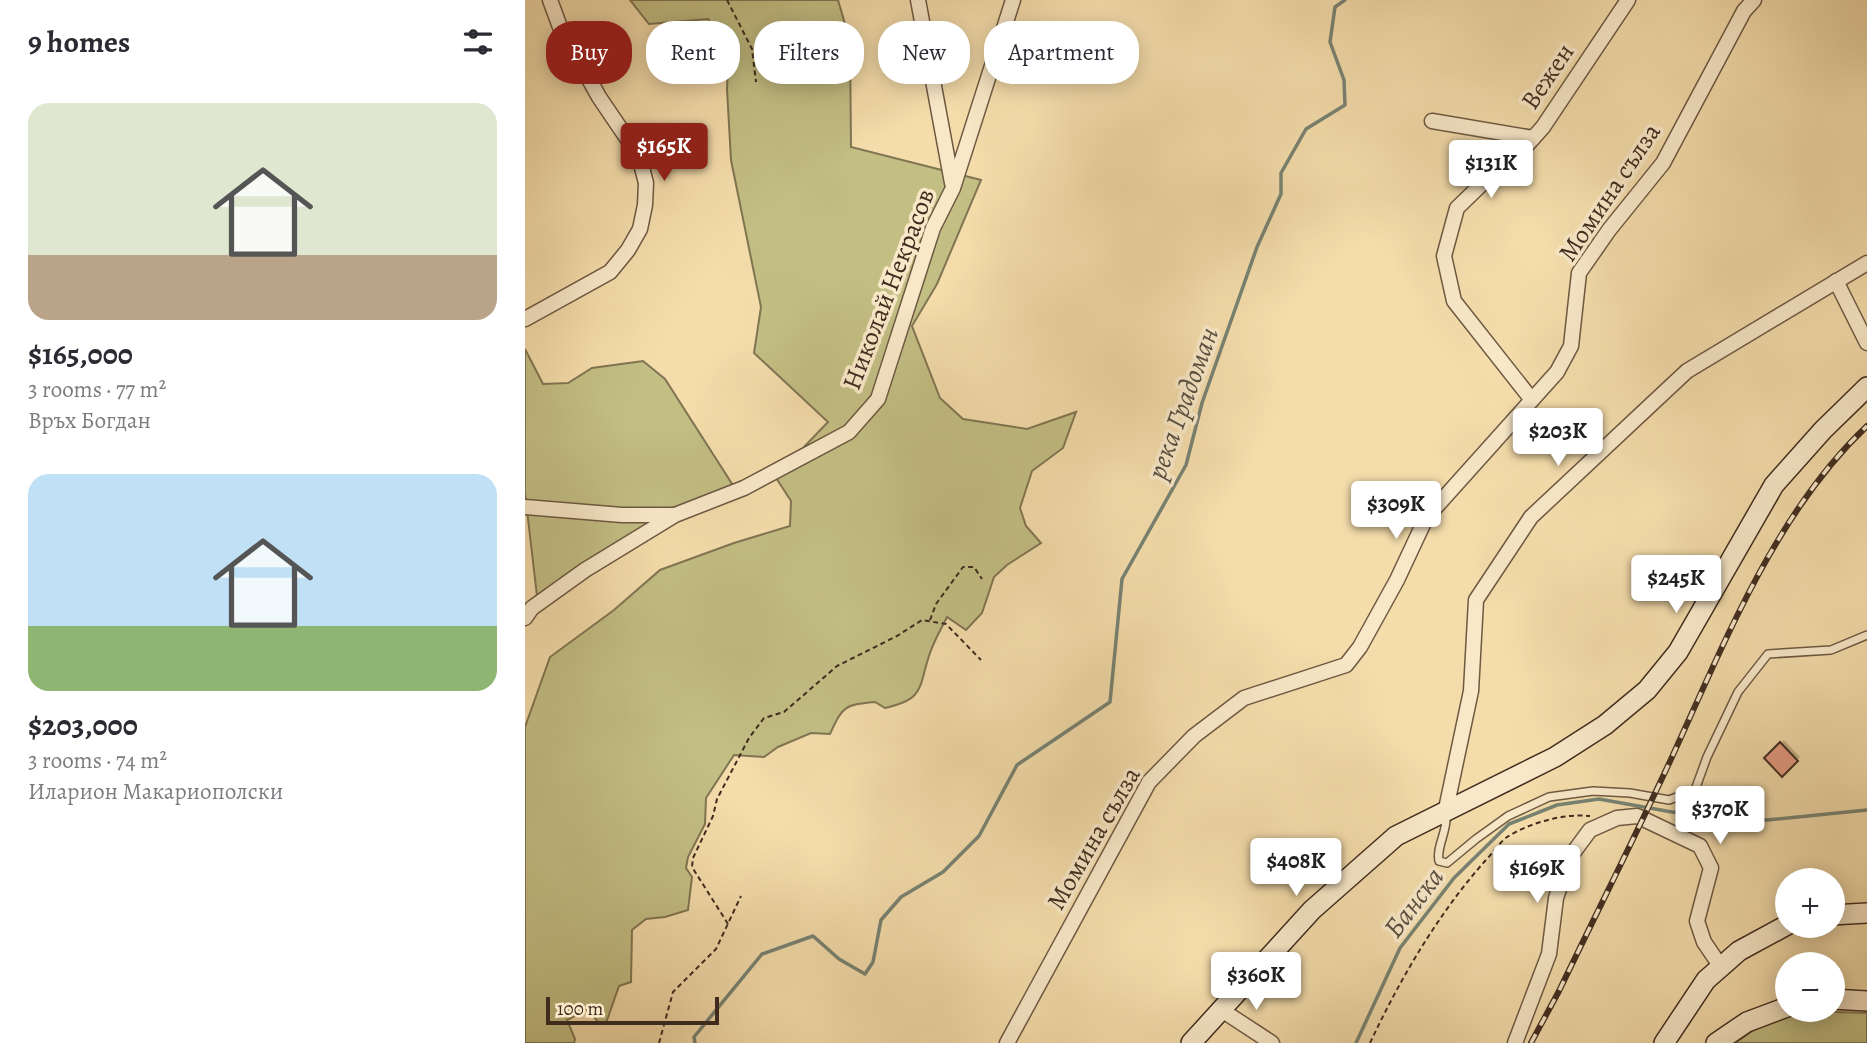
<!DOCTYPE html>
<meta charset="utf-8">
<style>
:root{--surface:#fff;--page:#f7f7f7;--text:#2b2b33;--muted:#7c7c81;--accent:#8f2418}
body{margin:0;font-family:Alegreya,serif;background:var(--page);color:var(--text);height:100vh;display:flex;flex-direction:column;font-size:26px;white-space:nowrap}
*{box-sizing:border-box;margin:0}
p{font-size:23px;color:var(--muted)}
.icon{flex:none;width:38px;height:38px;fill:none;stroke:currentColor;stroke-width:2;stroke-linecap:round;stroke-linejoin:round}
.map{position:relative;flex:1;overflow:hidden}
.panel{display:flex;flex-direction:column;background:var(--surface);width:525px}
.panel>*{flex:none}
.banner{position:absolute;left:21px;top:21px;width:665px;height:63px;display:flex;gap:14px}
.tools{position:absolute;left:1250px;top:868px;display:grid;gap:14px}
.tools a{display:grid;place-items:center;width:70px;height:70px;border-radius:50%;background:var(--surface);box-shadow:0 4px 18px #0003;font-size:35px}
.scale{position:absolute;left:21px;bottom:18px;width:173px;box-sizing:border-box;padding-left:7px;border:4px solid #402c1f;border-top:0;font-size:19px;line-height:24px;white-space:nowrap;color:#402c1f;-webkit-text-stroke:5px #f8e8c8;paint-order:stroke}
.price{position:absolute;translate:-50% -60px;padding:0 16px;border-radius:7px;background:#fff;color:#222;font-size:23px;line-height:46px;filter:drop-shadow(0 2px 4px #0008)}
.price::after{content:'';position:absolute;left:50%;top:42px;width:21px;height:16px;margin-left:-10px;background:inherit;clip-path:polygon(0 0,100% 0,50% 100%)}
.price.on{background:var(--accent);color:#fff}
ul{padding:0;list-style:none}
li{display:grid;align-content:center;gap:14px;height:371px;padding:0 28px}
li span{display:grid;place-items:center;height:217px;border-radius:21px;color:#555}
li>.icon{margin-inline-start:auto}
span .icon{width:126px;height:126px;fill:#fffc;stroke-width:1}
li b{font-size:30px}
h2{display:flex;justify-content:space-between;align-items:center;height:84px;padding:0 28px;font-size:30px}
.chip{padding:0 24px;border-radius:28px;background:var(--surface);box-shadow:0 4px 18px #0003;font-size:24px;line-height:63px}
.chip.on{background:var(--accent);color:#fff}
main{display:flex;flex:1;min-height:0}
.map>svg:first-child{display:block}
.green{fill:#c2be84;stroke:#817552;stroke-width:2}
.shadow{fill:#0003}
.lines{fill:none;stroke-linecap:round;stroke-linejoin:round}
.stream{stroke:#778272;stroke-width:3.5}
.building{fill:#e39a81;stroke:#402c1f;stroke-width:2}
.lane-casing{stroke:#6d5842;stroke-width:10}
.street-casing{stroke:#6d5842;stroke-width:17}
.secondary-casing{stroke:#402c1f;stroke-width:22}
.path{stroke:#402c1f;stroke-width:2;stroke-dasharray:5 3.5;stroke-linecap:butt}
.lane{stroke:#f8e8c8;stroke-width:7}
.street{stroke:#f8e8c8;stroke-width:14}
.secondary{stroke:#f8e8c8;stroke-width:19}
.rail-casing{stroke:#402c1f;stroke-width:6}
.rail{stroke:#f8e8c8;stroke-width:3.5;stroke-dasharray:10;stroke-linecap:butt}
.labels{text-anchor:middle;stroke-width:7;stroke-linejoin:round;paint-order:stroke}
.street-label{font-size:26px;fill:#402c1f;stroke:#f8e8c8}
.water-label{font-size:28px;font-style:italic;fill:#575042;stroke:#f8e8c8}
</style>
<main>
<section class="panel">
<h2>9 homes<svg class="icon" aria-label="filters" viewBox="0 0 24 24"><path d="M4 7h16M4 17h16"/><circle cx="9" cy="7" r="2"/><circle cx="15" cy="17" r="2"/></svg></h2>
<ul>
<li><span style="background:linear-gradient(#dfe7d0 70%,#b9a48a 0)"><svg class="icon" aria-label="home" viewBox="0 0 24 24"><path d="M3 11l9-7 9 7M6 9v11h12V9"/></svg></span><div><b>$165,000</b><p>3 rooms · 77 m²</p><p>Връх Богдан</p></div></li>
<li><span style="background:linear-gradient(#bfe0f5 70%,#8fb573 0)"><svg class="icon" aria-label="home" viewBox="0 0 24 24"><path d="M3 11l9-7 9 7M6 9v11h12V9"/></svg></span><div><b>$203,000</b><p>3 rooms · 74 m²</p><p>Иларион Макариополски</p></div></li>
</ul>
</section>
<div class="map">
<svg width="1342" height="1043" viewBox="0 0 1342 1043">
<rect width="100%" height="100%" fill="#f4dcab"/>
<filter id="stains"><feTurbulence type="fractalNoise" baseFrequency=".00286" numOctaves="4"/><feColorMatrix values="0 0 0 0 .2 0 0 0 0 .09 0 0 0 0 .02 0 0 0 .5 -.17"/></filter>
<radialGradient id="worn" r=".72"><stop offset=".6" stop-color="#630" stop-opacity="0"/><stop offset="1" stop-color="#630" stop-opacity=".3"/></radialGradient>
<!-- green -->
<g class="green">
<path d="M105 0H313L325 41 326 147 456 180 412 284 387 326 415 398 438 419 502 429 551 412 538 448 507 471 495 508 501 526 516 543 482 565 469 577 457 613 441 630 422 617C416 629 409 641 405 653 393 687 401 699 360 708L350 702C319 705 318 706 305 734L286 733 253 747 239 757 209 755 181 798 180 824 163 857 161 868 167 877 163 910 140 917 121 919 107 930 106 982 94 986 81 1023 75 1024 62 1009 42 1020 50 1039 49 1043H0V727L25 657 89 610 135 570 209 543 265 526 266 501 244 467 278 448 303 422 229 353 236 307 206 160 202 89 204 49 183 19 124 24Z"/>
<polygon points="0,349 18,384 43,383 67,368 118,361 140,379 209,487 12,596 0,493"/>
<polygon points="1277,1011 1342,1013 1342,1043 1210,1043 1233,1027"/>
</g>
<!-- shadow -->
<polygon class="shadow" points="1259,740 1275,757 1257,774 1241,758"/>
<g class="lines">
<!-- stream -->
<g class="stream">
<polyline points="170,1043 169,1037 237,954 288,936 314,959 340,974 348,962 356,920 376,897 418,872 454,836 492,765 585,702 597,579 661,465 677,403 732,247 756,194 756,173 781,129 820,105 819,80 805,42 810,7 820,0"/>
<polyline points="831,1043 875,948 929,878 984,824 1032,805 1074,799 1147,812 1242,820 1342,810"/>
</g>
</g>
<!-- building -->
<polygon class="building" points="1255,742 1273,761 1257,777 1239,758"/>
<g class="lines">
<defs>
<path id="lane" d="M921 814C923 831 911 846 914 861L922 863 951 839 983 816 1024 797 1068 791 1105 793 1144 800 1170 790 1182 757 1213 692 1243 654 1306 650 1342 635"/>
<g id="street">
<polyline points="393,0 427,183"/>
<polyline points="907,121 1008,138"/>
<polyline points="1311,281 1342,343"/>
<polyline points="0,319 85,272 103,250 115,229 120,205 121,183 114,156 74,97 35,27 25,0"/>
<polyline points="1007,400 929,301 919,256 932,208 962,179 1001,146 1018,127 1103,0"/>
<polyline points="0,507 97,515 149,515"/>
<polyline points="0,618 7,608 60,570 150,515 219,488 324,432 353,399 408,228 428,188 488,0"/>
<polyline points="921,809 946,691 951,600 1006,517 1162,371 1342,263"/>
<polyline points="695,1009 747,1043"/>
<polyline points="482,1043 624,782 669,736 719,698 821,665 835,647 872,580 901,518 1032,372 1046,346 1054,273 1084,230 1138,163 1219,11 1229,0"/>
<polyline points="990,1043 1024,954 1031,898 1045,857 1065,830 1092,818 1112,816 1175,846 1186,868 1172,921 1179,942 1196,967"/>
</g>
<g id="secondary">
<polyline points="1307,915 1342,913"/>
<polyline points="1307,999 1342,1001"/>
<polyline points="666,1043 787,910 871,836 1030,757 1080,725 1122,690 1153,652 1249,485 1298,430 1342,387"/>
<polyline points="1139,1043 1181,980 1214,951 1262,925"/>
<polyline points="1191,1043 1222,1022 1262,1007"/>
</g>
</defs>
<!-- lane casing -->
<use href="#lane" class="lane-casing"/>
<!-- street casing -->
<use href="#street" class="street-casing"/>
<!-- secondary casing -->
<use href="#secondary" class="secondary-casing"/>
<!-- path -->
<g class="path">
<polyline points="202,0 227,49 231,82"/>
<polyline points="405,620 411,604 438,567 449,567 457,579"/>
<polyline points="203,924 167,867 168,858 188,816 192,799 224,738 239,718 259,712 312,666 372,636 397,620 421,624 456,660"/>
<polyline points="134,1043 148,992 191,949 216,896"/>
<path d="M845 1043C875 979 913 914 960 861 967 854 974 843 982 837 1004 823 1039 813 1065 816"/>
</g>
<!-- lane -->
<use href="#lane" class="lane"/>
<!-- street -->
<use href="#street" class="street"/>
<!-- secondary -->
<use href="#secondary" class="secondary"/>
<defs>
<path id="rail" d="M1006 1043 1034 991C1072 912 1111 835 1147 757 1199 644 1250 513 1342 426"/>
</defs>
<!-- rail casing -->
<use href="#rail" class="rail-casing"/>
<!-- rail -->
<use href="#rail" class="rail"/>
</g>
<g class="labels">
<!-- street labels -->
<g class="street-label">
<text transform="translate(1022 76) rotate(-56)" y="9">Вежен</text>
<text transform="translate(1084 192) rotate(-56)" y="9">Момина сълза</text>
<text transform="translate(363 289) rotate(-69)" y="9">Николай Некрасов</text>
<text transform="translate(568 838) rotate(-60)" y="9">Момина сълза</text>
</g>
<!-- water labels -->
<g class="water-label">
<text transform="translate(657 403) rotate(-70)" y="10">река Градоман</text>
<text transform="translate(888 902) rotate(-53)" y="10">Банска</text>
</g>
</g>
<rect width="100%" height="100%" filter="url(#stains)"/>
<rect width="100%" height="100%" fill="url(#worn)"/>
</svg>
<div class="tools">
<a>+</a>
<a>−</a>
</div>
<div class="scale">100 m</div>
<b class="price on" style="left:139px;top:183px">$165K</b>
<b class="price" style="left:966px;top:200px">$131K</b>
<b class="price" style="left:1033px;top:468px">$203K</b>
<b class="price" style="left:871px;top:541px">$309K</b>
<b class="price" style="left:1151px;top:615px">$245K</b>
<b class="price" style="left:1195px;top:846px">$370K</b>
<b class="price" style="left:771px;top:898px">$408K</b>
<b class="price" style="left:1012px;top:905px">$169K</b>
<b class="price" style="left:731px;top:1012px">$360K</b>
<div class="banner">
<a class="chip on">Buy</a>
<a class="chip">Rent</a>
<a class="chip">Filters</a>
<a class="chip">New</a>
<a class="chip">Apartment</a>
</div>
</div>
</main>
